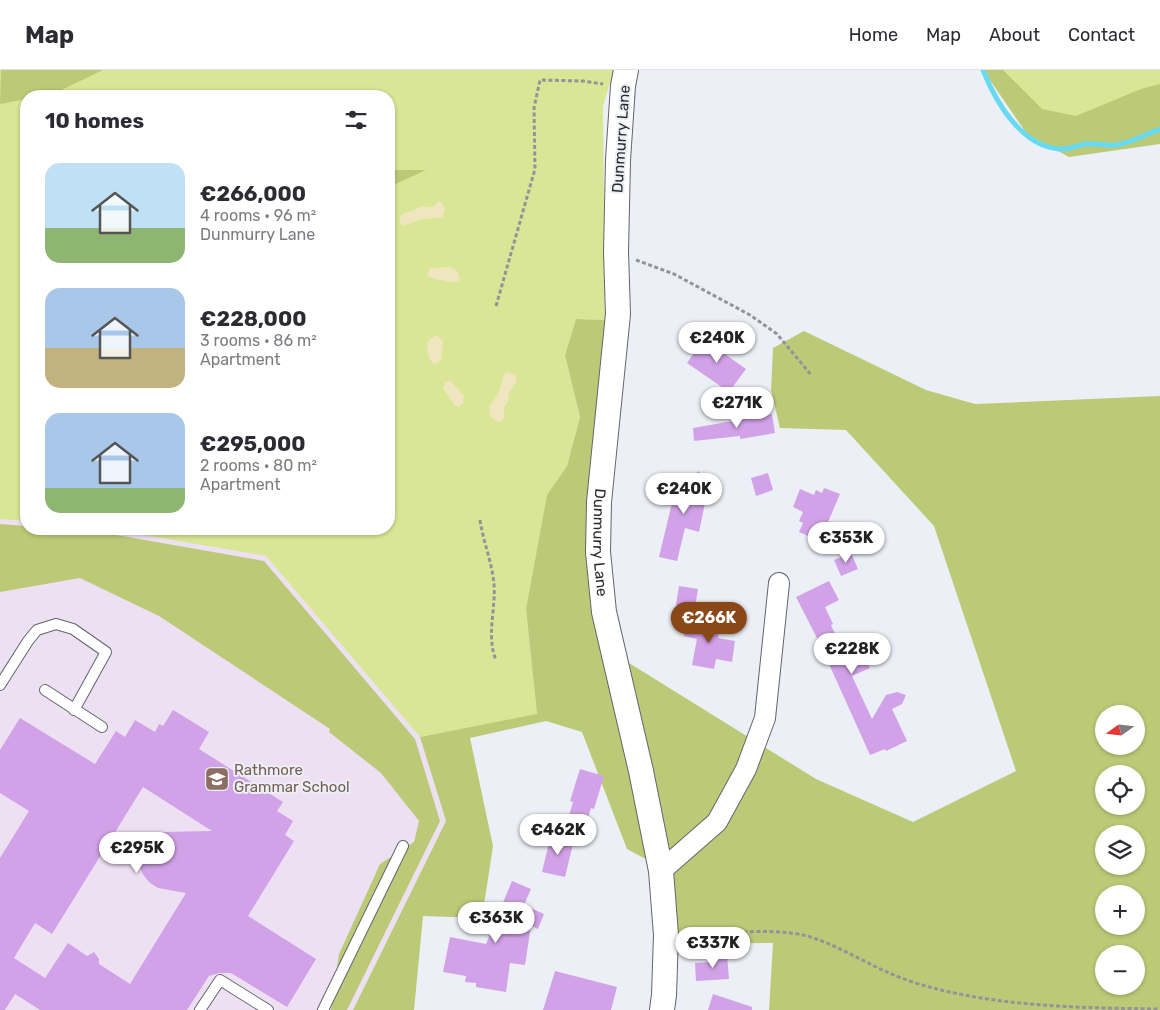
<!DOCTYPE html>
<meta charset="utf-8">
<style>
:root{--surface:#fff;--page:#f7f7f7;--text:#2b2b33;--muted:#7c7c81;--line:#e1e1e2;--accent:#8a4818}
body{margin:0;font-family:Rubik,sans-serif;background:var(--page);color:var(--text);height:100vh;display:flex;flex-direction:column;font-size:19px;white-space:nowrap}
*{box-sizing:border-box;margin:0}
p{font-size:16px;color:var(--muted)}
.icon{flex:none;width:28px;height:28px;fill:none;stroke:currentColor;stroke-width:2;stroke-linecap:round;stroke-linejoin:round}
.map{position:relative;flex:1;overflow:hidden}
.details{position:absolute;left:20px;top:20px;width:375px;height:445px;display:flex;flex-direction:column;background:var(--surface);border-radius:20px;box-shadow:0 1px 4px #0004}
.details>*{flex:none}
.needle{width:32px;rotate:255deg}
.controls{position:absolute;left:1095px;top:635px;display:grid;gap:10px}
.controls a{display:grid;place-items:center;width:50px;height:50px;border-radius:50%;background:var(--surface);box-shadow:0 1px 4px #0004;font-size:25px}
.price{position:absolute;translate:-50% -42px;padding:0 11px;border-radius:18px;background:#fff;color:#222;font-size:16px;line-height:32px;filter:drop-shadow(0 1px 2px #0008)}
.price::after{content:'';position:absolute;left:50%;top:30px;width:15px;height:11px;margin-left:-8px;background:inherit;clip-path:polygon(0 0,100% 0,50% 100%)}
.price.current{background:var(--accent);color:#fff}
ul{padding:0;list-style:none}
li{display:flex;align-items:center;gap:15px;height:125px;padding:0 25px}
li span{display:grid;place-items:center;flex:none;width:140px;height:100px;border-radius:15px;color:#555}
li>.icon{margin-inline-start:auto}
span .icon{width:60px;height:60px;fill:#fffc;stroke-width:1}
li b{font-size:21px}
h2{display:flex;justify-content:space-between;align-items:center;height:60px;padding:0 25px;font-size:21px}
header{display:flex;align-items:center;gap:30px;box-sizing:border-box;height:70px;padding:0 25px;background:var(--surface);border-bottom:1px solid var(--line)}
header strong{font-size:24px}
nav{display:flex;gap:28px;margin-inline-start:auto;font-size:18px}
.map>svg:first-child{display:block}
.education{fill:#ede0f3}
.green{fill:#d8e695}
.forest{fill:#bcca77;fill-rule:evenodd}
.sand{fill:#efe6c0}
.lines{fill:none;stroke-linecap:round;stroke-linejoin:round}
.stream{stroke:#67daf2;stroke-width:5}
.building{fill:#d2a2e8;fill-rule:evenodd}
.service-casing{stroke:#63656b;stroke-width:12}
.minor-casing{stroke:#63656b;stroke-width:22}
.tertiary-casing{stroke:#63656b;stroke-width:26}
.path{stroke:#929499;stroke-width:3;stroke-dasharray:4 2.5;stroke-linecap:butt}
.service{stroke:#fff;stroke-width:10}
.minor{stroke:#fff;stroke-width:20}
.tertiary{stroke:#fff;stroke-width:24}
.labels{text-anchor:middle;stroke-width:4;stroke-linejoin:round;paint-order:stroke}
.street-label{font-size:15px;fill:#292a2c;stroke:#eceff6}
.education-label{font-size:15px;fill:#785e54;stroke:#eceff6;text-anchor:start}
</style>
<header>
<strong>Map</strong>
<nav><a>Home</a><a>Map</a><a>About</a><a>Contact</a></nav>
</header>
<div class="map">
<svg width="1160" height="940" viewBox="0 0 1160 940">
<rect width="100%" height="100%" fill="#eceff6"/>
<!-- education -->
<polygon class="education" points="0,449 26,451 26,459 107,459 266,486 420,667 446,751 353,940 0,940"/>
<!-- green -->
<g class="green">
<polygon points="0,0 614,0 603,36 605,250 576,249 565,285 580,347 567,396 547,426 526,539 537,645 420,667 266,486 107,459 389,459 389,26 26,26 26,451 0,449"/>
<polygon points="994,0 1160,0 1160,52 1049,70"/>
</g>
<!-- forest -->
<g class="forest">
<polygon points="103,0 53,24 26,26 26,29 0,34 1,0"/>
<polygon points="983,0 1003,0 1042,39 1076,46 1141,19 1160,14 1160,74 1069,87 1027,64"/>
<polygon points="389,100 426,100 389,117"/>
<path d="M576 249 605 250 597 355 594 536 599 577 629 593 816 709 913 752 1016 701 934 456 846 360 780 358 771 320 773 278 804 261 926 320 975 334 1160 326V940H769L773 873 675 874 666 800 627 779 582 662 546 651 470 668 493 776 482 848 423 846 414 940H353L446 751 420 667 537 644 526 539 547 425 567 396 580 347 565 285ZM1104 644H1136V676H1104ZM1104 704H1136V736H1104ZM1104 764H1136V796H1104ZM1104 824H1136V856H1104ZM1104 884H1136V916H1104Z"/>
<polygon points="0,454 26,456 26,459 88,460 264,491 415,669 440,751 347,940 331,940 339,884 380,794 414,772 419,751 381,703 329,662 330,659 159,546 80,508 0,522"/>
</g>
<!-- sand -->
<g class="sand">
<polygon points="438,132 441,132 445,138 443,148 433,148 418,150 404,156 400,153 400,148 402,144 414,140 420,136 433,137"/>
<path d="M450 197 458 202 460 210 458 212C451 213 433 209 427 206L430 198Z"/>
<path d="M434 266H438L443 271 441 290 435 294C427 290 426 279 428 271Z"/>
<path d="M509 302 516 305C518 313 514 315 510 321 506 328 512 329 504 337V347L501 352 496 351 490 346 489 337 498 324 504 304Z"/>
<polygon points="449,311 451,311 464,326 463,333 459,337 454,335 443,318 445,312"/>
</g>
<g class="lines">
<!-- stream -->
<path class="stream" d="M983 0C996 33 1023 79 1063 79 1071 79 1078 75 1086 74 1096 73 1106 76 1116 75 1131 73 1146 64 1160 59"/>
</g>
<!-- building -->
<g class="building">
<polygon points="714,267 726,276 722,282 746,299 729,322 687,293 703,270 709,274"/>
<polygon points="772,344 775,363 740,369 740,366 694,371 693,358"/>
<polygon points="699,401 705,419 708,419 699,462 685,458 677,491 659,487 677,412 683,414"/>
<polygon points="768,403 773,420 756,426 751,408"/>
<polygon points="824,418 840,424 820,471 799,462 803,453 799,451 803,442 793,437 800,419 814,425 816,420 822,423"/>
<polygon points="851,483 858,499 841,506 834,490"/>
<polygon points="829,511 839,530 825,537 833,554 831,555 846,588 862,581 870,598 852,606 872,649 886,625 897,622 906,625 902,634 892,639 907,671 886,681 885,679 870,685 820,574 796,527"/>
<polygon points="679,516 698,519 695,538 676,535"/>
<polygon points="688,548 721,554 718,568 735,571 732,592 716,589 714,599 692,595 697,569 684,566"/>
<path d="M173 640 209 662 199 679 283 732 277 741 293 751 285 765 294 771 248 846 316 889 287 937 231 903H220L209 906 187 940H40L15 924 5 940H0V788L29 741 0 723V680L20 648 95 694 116 661 125 667 135 650 155 662 159 654 163 656ZM143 717 212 761 163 762 154 765 146 771 141 779 139 788 140 798 144 806 150 813 158 818 186 823 130 914 99 894V889L94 882 87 886 68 873 45 908 14 888 35 853 52 864Z"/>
<polygon points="580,699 604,706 594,739 591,738 587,751 569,746 573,732 570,731"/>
<polygon points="551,764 574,770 565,807 542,802"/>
<polygon points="512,811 531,819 524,835 544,844 538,859 531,856 525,895 510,893 506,922 476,917 476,913 465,912 466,906 443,902 450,867 486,874"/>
<polygon points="727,885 729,909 696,911 695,893 711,892 711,886"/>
<polygon points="555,901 617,917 611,940 543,940"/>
<polygon points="713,924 752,937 752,940 708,940"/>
</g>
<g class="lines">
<defs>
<g id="service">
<polyline points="0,615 28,571 37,560 56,554 73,559 106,582 74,640"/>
<polyline points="45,620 102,657"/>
<polyline points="200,940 220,910 268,940"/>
<polyline points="323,940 403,776"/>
</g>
<polyline id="minor" points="661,801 717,752 746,699 765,648 779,513"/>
<g id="tertiary">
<path id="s1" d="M626 0 623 16 618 90 616 182 618 244 599 432 598 482 604 542 641 701 661 801 666 865 664 925 662 940"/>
</g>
</defs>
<!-- service casing -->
<use href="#service" class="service-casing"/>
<!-- minor casing -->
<use href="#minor" class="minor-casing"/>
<!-- tertiary casing -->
<use href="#tertiary" class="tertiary-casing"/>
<!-- path -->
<g class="path">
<polyline points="636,190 674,204 750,245 777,264 812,306"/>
<polyline points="496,236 535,99 534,38 540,10 583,11 603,14"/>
<path d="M480 450C483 471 492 492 494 514 496 539 486 566 496 590"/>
<path d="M685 865C721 864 773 857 807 866 835 874 860 890 887 902 902 909 921 915 937 919 1009 937 1086 938 1160 939"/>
</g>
<!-- service -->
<use href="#service" class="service"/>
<!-- minor -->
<use href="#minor" class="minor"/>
<!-- tertiary -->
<use href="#tertiary" class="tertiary"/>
</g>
<!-- icons -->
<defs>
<symbol id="school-square" viewBox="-11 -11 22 22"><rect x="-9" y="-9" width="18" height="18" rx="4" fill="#8d6e63" stroke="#eceff6"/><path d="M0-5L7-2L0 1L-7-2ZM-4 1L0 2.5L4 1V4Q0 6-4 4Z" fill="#fff"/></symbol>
</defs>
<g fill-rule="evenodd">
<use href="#school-square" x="203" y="695" width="28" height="28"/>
</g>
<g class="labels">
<!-- street labels -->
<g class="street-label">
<text transform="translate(621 69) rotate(-86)" y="5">Dunmurry Lane</text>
<text dy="5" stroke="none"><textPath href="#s1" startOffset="474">Dunmurry Lane</textPath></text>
</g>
<!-- education labels -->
<g class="education-label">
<text x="234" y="705">Rathmore<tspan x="234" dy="17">Grammar School</tspan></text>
</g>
</g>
</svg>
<div class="controls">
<a><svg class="needle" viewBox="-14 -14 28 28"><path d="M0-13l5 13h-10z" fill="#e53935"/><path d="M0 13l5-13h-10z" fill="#7c7c81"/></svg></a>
<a><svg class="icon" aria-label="locate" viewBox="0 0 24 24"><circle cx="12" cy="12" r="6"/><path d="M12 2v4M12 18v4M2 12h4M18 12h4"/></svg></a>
<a><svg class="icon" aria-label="layers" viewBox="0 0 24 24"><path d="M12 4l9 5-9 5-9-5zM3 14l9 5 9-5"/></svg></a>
<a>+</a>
<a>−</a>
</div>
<b class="price" style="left:717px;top:294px">€240K</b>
<b class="price" style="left:737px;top:359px">€271K</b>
<b class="price" style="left:684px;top:445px">€240K</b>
<b class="price" style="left:846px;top:494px">€353K</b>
<b class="price current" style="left:709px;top:574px">€266K</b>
<b class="price" style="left:852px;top:605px">€228K</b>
<b class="price" style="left:558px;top:786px">€462K</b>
<b class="price" style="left:137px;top:804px">€295K</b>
<b class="price" style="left:496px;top:874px">€363K</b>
<b class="price" style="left:713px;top:899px">€337K</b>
<section class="details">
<h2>10 homes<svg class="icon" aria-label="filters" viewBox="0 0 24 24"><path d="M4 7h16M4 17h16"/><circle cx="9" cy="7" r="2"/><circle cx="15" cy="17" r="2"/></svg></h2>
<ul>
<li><span style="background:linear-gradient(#bfe0f5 65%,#8fb573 0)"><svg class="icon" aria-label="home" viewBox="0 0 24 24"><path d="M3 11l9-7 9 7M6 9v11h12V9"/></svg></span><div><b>€266,000</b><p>4 rooms · 96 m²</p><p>Dunmurry Lane</p></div></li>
<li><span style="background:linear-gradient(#a9c7e8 60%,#c2b280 0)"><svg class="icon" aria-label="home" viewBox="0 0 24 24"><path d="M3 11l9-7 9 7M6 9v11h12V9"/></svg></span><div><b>€228,000</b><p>3 rooms · 86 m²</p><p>Apartment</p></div></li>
<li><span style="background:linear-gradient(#a9c7e8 75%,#8fb573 0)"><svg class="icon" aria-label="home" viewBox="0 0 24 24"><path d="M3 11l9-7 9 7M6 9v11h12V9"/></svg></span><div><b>€295,000</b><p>2 rooms · 80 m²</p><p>Apartment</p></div></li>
</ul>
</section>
</div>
